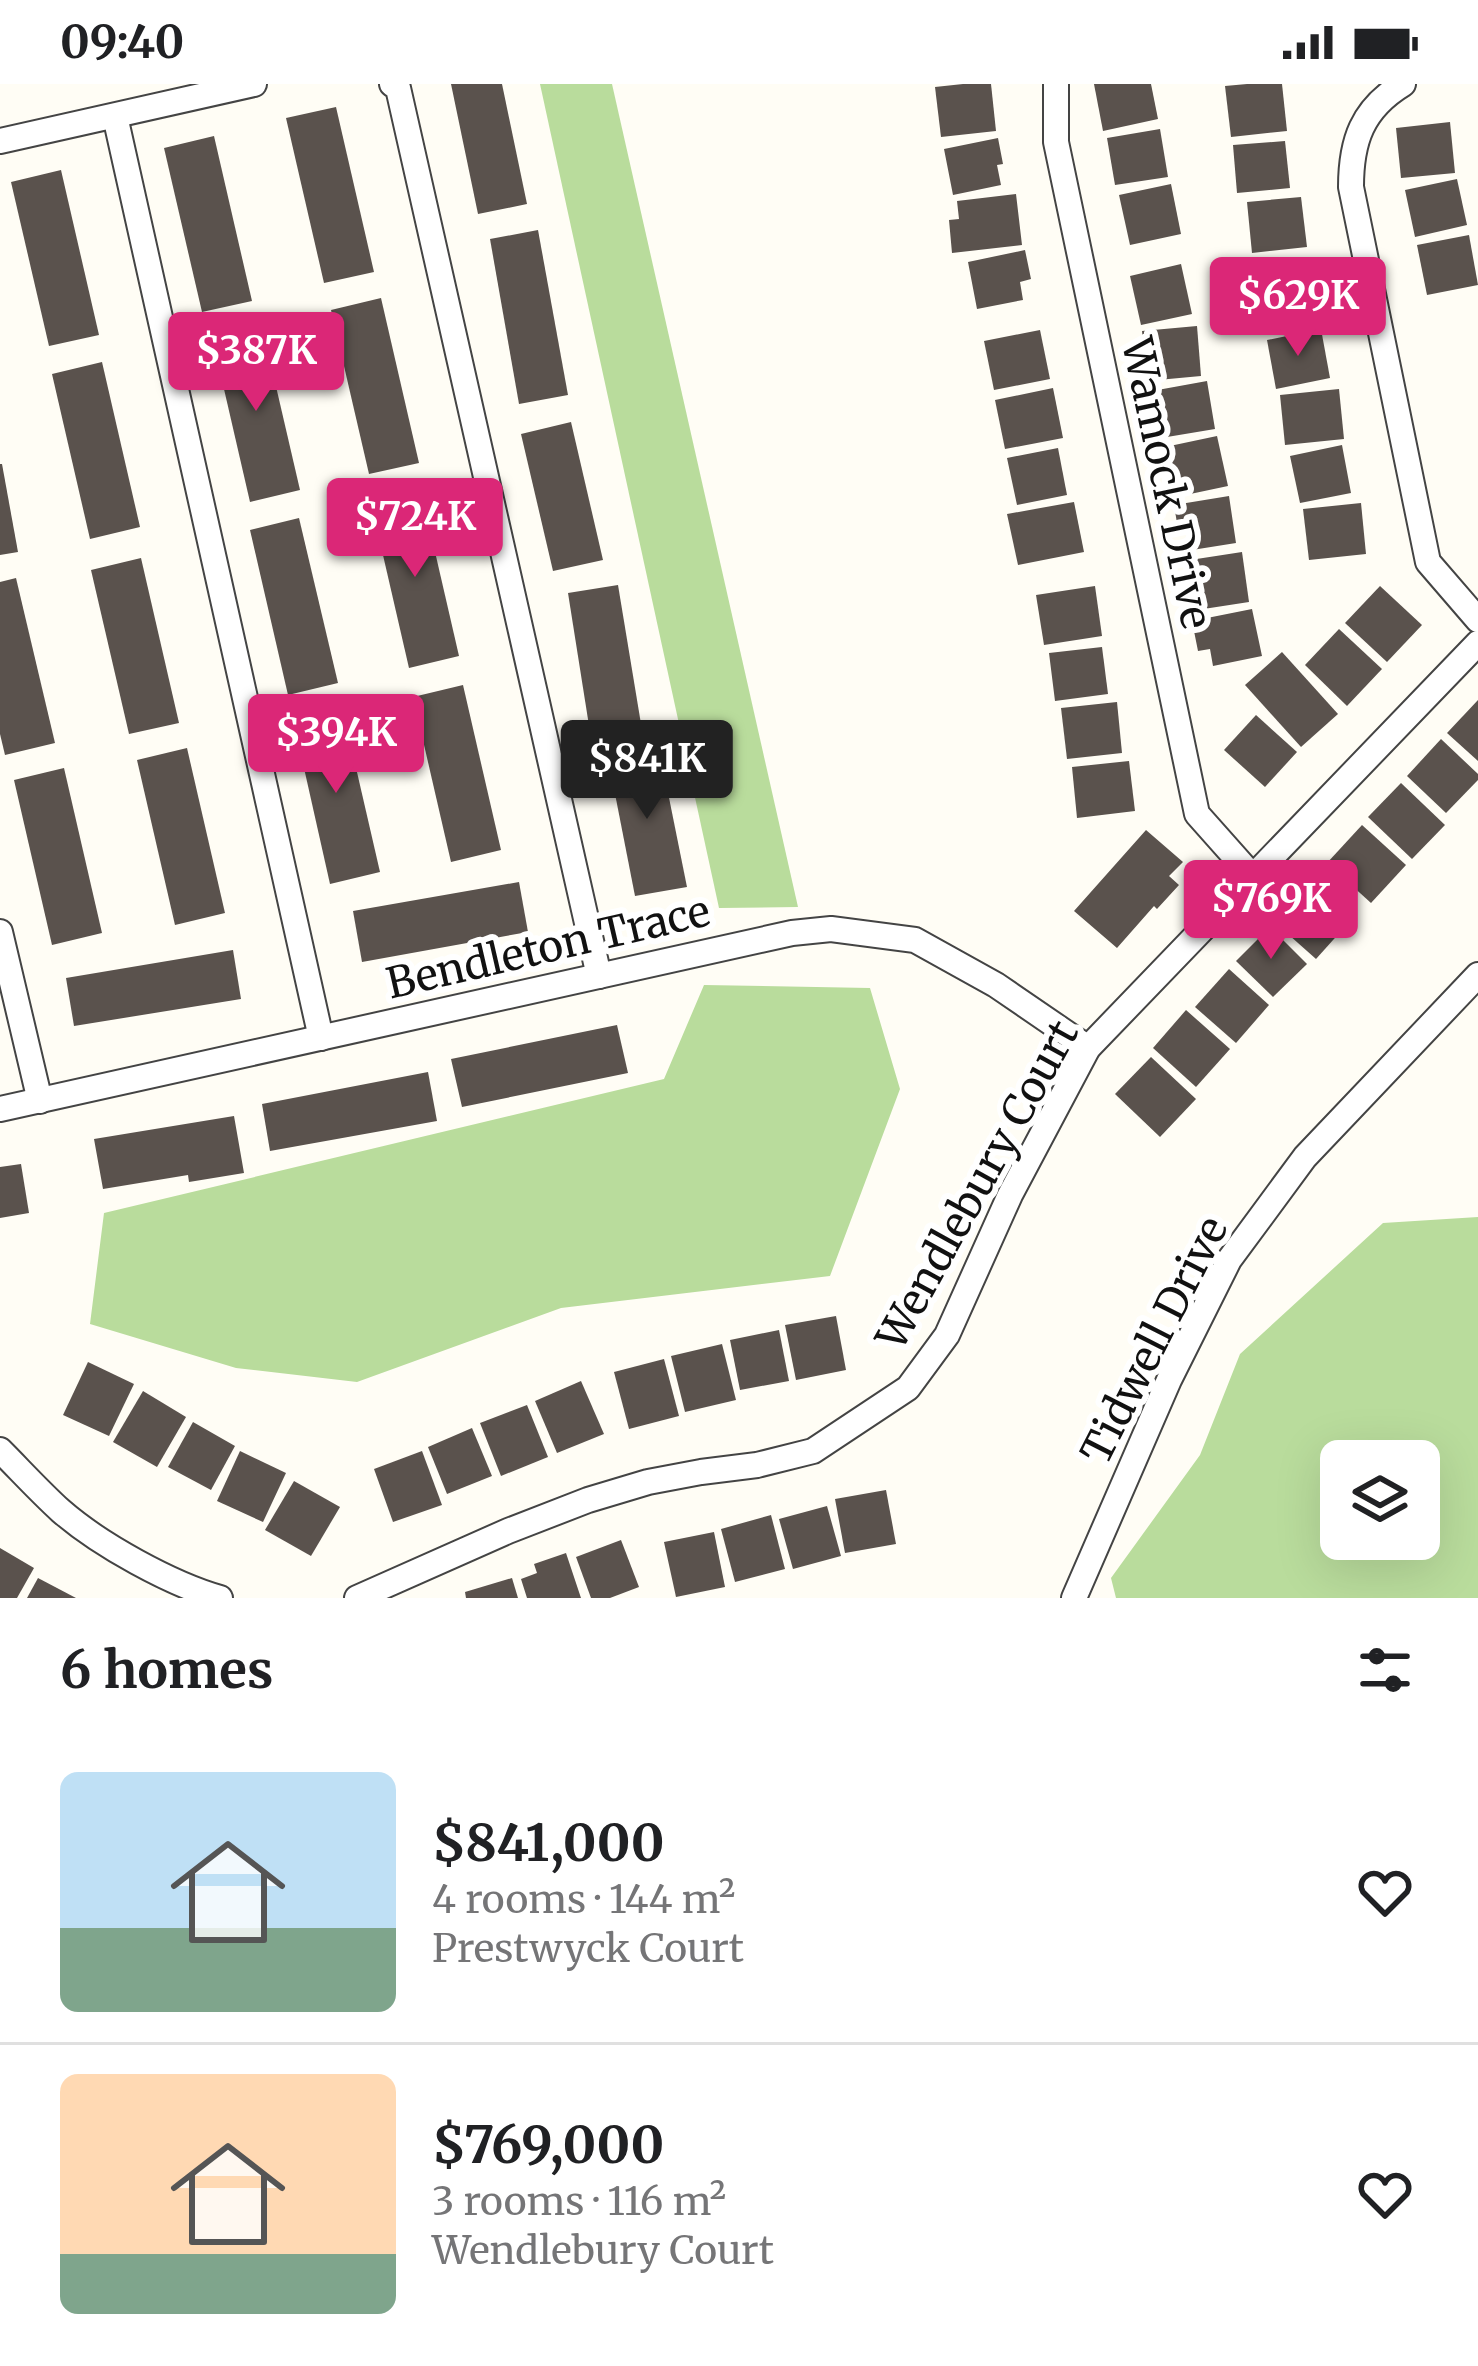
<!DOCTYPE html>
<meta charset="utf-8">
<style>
:root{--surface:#fff;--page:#f6f6f6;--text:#202124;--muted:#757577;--line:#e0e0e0;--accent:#db2777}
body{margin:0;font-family:Merriweather,serif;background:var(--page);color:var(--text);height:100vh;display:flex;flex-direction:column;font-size:45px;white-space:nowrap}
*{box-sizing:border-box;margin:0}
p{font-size:39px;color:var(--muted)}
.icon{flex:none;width:66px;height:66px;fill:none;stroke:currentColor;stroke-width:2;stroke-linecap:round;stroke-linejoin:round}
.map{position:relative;height:1514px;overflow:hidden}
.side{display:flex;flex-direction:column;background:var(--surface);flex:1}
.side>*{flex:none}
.fabs{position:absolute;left:1320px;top:1356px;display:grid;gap:24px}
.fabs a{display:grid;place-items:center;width:120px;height:120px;border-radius:18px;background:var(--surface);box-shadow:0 12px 48px #0002;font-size:60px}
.price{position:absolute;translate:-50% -102px;padding:0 27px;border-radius:12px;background:var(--accent);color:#fff;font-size:39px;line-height:78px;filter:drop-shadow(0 3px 6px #0008)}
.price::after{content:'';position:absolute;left:50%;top:72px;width:36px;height:27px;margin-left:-18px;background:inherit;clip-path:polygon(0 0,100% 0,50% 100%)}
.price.current{background:#222;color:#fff}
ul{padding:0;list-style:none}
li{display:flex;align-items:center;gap:36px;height:300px;padding:0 60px}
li+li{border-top:3px solid var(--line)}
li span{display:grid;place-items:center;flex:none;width:336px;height:240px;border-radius:18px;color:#555}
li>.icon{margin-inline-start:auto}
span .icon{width:144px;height:144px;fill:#fffc;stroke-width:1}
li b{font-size:51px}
h2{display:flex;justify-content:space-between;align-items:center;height:144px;padding:0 60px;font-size:51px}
.status{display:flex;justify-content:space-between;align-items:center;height:84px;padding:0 60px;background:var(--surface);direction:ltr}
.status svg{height:33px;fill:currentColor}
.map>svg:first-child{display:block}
.forest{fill:#b9dc9c;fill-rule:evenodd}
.building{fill:#5a524d}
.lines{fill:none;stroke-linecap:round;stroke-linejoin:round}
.minor-casing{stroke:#444;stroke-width:28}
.minor{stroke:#fff;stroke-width:24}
.labels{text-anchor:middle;stroke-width:12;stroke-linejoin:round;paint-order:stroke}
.street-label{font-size:42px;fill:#111;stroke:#fff}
</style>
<div class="status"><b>09:40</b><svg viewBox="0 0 49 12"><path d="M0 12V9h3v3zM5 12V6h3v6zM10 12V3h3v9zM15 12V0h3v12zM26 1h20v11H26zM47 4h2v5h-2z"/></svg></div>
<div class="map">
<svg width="1478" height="1514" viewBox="0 0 1478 1514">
<rect width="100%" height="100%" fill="#fffdf5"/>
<!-- forest -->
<g class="forest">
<polygon points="540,0 612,0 798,823 719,824"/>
<polygon points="704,901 870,904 900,1005 830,1192 561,1224 357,1298 236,1284 90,1240 104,1129 664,995"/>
<path d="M1478 1133V1514H1116L1111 1494 1200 1371 1240 1270 1383 1139ZM1341 1377H1419V1455H1341Z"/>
</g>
<!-- building -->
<g class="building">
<polygon points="451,0 502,0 527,120 478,130"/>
<polygon points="963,0 991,0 996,47 941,53 935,3"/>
<polygon points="1094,0 1151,0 1158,35 1103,47"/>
<polygon points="1247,0 1282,0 1287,47 1231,53 1225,2"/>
<polygon points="336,23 374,188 324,199 286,34"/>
<polygon points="1450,38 1455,89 1401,94 1396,44"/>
<polygon points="1160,45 1168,93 1115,101 1107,54"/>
<polygon points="214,52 252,217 202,228 164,64"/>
<polygon points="998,54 1003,80 997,81 1001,101 953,111 944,65"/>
<polygon points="1285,57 1290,104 1237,109 1233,61"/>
<polygon points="61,86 99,251 49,262 11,98"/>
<polygon points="1457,95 1467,141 1415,153 1405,106"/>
<polygon points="1171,100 1181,150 1130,161 1119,111"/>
<polygon points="1016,110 1022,161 952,169 949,136 959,135 957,117"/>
<polygon points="1301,113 1307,163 1252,169 1247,118"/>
<polygon points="538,146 568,311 519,320 490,155"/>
<polygon points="1469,151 1478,201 1427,211 1417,161"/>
<polygon points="1025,166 1031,195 1020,198 1023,216 977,225 968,178"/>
<polygon points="1181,180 1192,230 1141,241 1130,192"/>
<polygon points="1310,186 1320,237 1265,248 1255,197"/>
<polygon points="381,214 419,379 369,390 331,226"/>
<polygon points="262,242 300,406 250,418 212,253"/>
<polygon points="1197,242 1201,292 1147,297 1142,247"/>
<polygon points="1321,245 1330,294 1276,305 1267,256"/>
<polygon points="1040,246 1050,295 994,306 984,257"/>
<polygon points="102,278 140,443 90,455 52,290"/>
<polygon points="1207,297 1215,345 1167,353 1164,335 1157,336 1152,307"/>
<polygon points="1053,304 1063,354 1005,365 995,316"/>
<polygon points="1339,305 1344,355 1285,361 1280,311"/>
<polygon points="571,338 603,476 553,487 521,350"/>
<polygon points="1217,352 1228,402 1176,413 1165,363"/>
<polygon points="1342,361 1351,409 1300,419 1290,372"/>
<polygon points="1058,364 1067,411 1017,421 1007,374"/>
<polygon points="0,380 2,380 18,468 0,471"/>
<polygon points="421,407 459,572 409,584 371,419"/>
<polygon points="1229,412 1236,459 1192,466 1190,449 1179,451 1174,421"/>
<polygon points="1074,418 1084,468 1018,481 1007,430"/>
<polygon points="1361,419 1366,470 1309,476 1303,425"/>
<polygon points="299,434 338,599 288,611 250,446"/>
<polygon points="1242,468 1249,518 1197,526 1190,476"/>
<polygon points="141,474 179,639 129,650 91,486"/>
<polygon points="16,494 55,659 5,671 0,650 0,498"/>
<polygon points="618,501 641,640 590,648 568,509"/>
<polygon points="1095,502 1102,552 1044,561 1036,511"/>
<polygon points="1380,502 1422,541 1387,578 1345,539"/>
<polygon points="1252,525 1262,572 1213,582 1210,565 1198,567 1192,537"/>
<polygon points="1339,545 1382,585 1347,622 1305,581"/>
<polygon points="1102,563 1108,610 1055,617 1049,569"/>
<polygon points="1282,568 1338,630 1301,663 1245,601"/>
<polygon points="463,601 501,766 451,778 413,613"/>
<polygon points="1478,616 1478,677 1447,649"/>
<polygon points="1117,618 1122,669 1067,675 1061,624"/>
<polygon points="342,623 380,788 330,800 293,635"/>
<polygon points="1256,631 1297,668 1265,703 1224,666"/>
<polygon points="1441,655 1478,690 1478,696 1446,729 1407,692"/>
<polygon points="187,664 225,829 175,841 137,676"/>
<polygon points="659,664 687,803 635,812 608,674"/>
<polygon points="1129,677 1135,727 1077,734 1072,683"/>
<polygon points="64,684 102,849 52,861 14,696"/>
<polygon points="1401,699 1445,741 1412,775 1368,733"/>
<polygon points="1362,741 1406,781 1371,819 1327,779"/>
<polygon points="1146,746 1183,778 1169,792 1179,801 1157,825 1154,822 1117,864 1074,827"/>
<polygon points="1306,796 1351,836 1316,875 1271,835"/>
<polygon points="519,798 528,848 362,878 353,827"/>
<polygon points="1270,843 1307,880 1273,913 1236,877"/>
<polygon points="233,866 241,915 74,942 66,894"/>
<polygon points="1229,885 1269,921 1236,959 1195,923"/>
<polygon points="1186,926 1230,965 1196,1003 1153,964"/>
<polygon points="617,941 628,989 462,1023 451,975"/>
<polygon points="1151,973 1196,1015 1160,1053 1115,1010"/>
<polygon points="428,988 437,1037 270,1067 262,1020"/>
<polygon points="234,1032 244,1089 189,1098 188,1091 103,1105 94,1055"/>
<polygon points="21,1080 29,1129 0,1134 0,1083"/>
<polygon points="836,1232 846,1286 796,1296 785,1241"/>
<polygon points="779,1246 789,1297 740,1306 730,1256"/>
<polygon points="722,1260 736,1316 685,1328 671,1272"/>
<polygon points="664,1275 679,1332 629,1345 614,1288"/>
<polygon points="88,1278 134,1300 109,1352 63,1331"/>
<polygon points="581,1297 604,1350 557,1369 535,1317"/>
<polygon points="143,1307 186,1333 157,1383 113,1358"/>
<polygon points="527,1321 548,1373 501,1392 480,1339"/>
<polygon points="193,1338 235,1362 211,1406 168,1383"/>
<polygon points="472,1344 492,1392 447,1410 428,1363"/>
<polygon points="240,1367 286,1389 263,1438 217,1417"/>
<polygon points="422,1367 442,1421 393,1438 374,1385"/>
<polygon points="294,1397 340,1423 311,1472 265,1446"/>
<polygon points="886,1406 896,1460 845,1469 835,1415"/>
<polygon points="827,1422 841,1472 793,1485 779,1435"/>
<polygon points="771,1431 785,1485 735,1498 721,1445"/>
<polygon points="714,1448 725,1503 676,1513 664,1458"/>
<polygon points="621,1456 639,1503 610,1514 591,1514 576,1473"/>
<polygon points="0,1464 34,1484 17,1514 0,1514"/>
<polygon points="566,1469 581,1514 527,1514 521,1495 537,1489 534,1480"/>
<polygon points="38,1494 76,1514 27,1514"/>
<polygon points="512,1494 518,1514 466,1514 465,1508"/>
</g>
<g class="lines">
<defs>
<g id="minor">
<polyline points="392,0 398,4 599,892"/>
<polyline points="1056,0 1056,58 1197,730 1253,793"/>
<path d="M1403 0C1362 25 1351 57 1351 103L1428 478 1478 536"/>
<polyline points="115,32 321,954"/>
<polyline points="0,57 254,0"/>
<polyline points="0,848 40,1017"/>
<polyline points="0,1025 792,849 831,845 915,856 996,901 1088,964"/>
<path d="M0 1366C20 1386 40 1408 61 1427 100 1461 171 1500 220 1514"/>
<polyline points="357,1514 508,1447 588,1416 648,1398 701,1388 757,1381 813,1367 908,1304 947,1251 1010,1111 1088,964 1478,559"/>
<polyline points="1074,1514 1169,1296 1229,1176 1305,1073 1478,891"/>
</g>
</defs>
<!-- minor casing -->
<use href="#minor" class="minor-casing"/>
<!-- minor -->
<use href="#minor" class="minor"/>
</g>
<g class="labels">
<!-- street labels -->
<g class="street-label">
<text transform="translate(1167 399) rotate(78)" y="15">Wamock Drive</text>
<text transform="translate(548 863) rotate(-13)" y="15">Bendleton Trace</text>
<text transform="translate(977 1101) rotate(-61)" y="15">Wendlebury Court</text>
<text transform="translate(1154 1256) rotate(-63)" y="15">Tidwell Drive</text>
</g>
</g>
</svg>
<div class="fabs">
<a><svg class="icon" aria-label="layers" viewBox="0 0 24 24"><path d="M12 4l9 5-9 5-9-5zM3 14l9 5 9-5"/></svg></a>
</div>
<b class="price" style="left:1298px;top:275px">$629K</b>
<b class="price" style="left:256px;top:330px">$387K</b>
<b class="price" style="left:415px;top:496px">$724K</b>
<b class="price" style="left:336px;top:712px">$394K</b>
<b class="price current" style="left:647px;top:738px">$841K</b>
<b class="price" style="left:1271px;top:878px">$769K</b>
</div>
<section class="side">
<h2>6 homes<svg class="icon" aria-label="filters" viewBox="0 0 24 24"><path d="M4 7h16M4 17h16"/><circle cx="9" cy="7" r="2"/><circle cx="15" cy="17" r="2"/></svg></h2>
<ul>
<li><span style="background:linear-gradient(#bfe0f5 65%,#7fa58c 0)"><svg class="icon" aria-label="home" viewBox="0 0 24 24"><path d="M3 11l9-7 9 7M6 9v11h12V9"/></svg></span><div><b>$841,000</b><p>4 rooms · 144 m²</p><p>Prestwyck Court</p></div><svg class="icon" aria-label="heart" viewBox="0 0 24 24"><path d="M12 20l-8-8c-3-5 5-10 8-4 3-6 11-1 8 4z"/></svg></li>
<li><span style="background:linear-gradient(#ffd9b3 75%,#7fa58c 0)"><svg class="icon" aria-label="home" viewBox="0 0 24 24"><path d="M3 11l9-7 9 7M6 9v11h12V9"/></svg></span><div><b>$769,000</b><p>3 rooms · 116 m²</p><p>Wendlebury Court</p></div><svg class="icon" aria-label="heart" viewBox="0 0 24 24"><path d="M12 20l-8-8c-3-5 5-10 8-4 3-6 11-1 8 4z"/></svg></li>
</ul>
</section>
